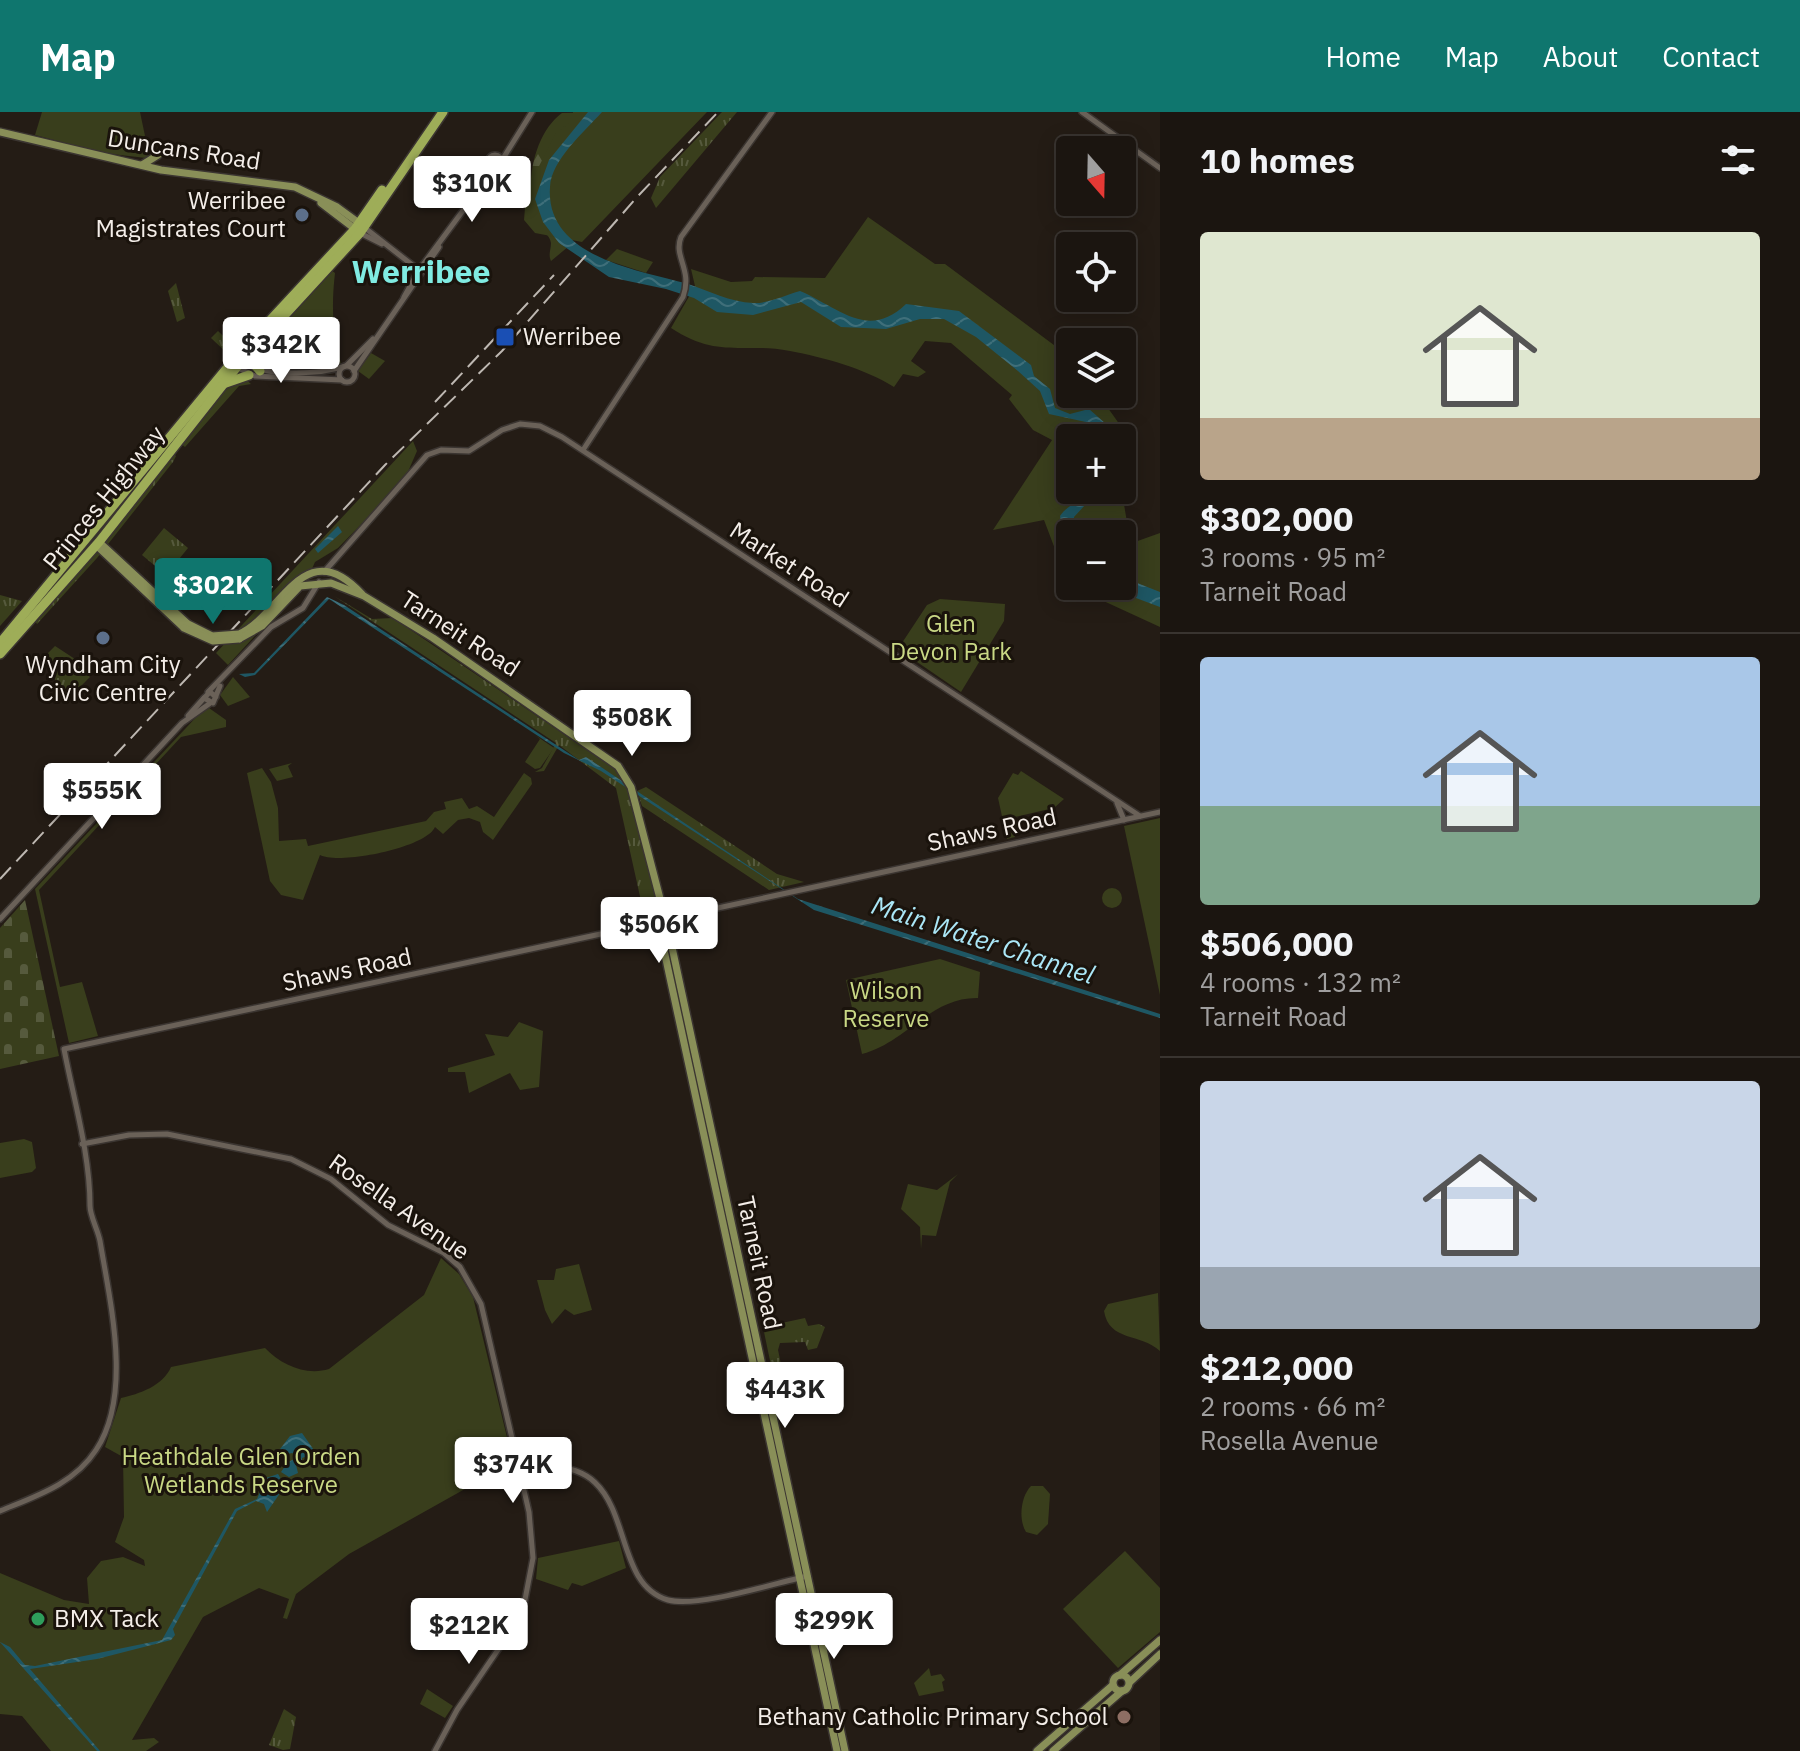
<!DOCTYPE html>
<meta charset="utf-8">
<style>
:root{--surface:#1b1510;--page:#28221e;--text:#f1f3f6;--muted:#a09f9f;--line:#393430;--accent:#0f766e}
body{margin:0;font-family:"IBM Plex Sans",sans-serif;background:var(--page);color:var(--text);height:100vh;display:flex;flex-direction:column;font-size:30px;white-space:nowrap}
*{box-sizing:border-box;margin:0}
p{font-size:26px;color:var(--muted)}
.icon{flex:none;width:44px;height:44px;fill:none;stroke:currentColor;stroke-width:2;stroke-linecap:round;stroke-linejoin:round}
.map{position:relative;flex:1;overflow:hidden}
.sheet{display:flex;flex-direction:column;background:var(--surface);width:640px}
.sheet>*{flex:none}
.needle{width:52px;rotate:160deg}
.fabs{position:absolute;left:1056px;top:24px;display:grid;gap:16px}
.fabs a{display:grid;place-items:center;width:80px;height:80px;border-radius:8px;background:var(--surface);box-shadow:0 4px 20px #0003,0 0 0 2px var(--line);font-size:40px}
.price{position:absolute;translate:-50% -68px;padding:0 18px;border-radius:8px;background:#fff;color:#222;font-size:26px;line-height:52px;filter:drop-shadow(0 2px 4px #0008)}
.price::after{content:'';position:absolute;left:50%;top:48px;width:24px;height:18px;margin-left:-12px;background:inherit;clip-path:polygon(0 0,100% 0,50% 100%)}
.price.selected{background:var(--accent);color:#fff}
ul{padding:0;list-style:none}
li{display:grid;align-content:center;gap:16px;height:424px;padding:0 40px}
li+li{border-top:2px solid var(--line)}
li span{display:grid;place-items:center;height:248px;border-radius:8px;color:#555}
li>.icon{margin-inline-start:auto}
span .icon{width:144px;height:144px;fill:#fffc;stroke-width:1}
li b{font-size:34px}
h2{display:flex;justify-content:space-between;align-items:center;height:96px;padding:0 40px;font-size:34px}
header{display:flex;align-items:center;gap:48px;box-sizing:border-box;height:112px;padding:0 40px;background:var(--accent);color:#fff}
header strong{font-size:38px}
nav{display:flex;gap:44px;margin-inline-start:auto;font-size:28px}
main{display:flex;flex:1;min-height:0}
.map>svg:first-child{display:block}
.grass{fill:url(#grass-tufts)}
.forest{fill:url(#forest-firs)}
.cemetery{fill:url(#cemetery-stones)}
.green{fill:#393e1c;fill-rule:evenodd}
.water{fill:url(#water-waves)}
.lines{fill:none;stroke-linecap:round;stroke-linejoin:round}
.minor-casing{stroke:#3b3531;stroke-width:8}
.major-casing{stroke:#3b3531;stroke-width:10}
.highway-casing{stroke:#3b3531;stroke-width:12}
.minor{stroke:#6a6158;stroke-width:5}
.major{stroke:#898f58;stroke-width:7}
.highway{stroke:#9ead58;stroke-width:9}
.rail{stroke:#beb8b2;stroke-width:2;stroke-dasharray:16 8;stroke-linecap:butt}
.major-bridge-casing{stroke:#3b3531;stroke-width:10;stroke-linecap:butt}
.major-bridge{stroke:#898f58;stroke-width:7}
.service-dot{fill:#5c6f8a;stroke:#1a130c;stroke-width:3}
.transit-dot{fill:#1a4fb4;stroke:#1a130c;stroke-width:3}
.leisure-dot{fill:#2e9e5b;stroke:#1a130c;stroke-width:3}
.education-dot{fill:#8d6e63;stroke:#1a130c;stroke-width:3}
.labels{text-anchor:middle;stroke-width:6;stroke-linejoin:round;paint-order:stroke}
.street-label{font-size:24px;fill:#f4eee9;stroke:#1a130c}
.poi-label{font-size:24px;fill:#f4eee9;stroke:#1a130c;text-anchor:end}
.park-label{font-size:24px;fill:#c9d885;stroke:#1a130c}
.water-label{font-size:26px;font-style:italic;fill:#abe7f7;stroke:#1a130c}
.district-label{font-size:32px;font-weight:bold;fill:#80ebe2;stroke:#1a130c}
</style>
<header>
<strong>Map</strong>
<nav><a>Home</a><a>Map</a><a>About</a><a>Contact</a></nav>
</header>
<main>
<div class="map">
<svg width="1160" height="1639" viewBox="0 0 1160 1639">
<defs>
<pattern id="grass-tufts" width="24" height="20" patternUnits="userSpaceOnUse" patternTransform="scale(2)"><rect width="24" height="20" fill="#393e1c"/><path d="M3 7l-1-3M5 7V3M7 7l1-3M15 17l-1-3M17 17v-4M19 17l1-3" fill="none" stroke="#565a3d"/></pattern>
<pattern id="forest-firs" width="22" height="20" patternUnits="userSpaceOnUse" patternTransform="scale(2)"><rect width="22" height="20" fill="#393e1c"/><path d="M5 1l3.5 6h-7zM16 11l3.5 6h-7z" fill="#565a3d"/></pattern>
<pattern id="cemetery-stones" width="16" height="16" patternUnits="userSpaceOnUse" patternTransform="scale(2)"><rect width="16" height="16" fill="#393e1c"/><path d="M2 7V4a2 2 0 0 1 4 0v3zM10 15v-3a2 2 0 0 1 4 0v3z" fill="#565a3d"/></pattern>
<pattern id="water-waves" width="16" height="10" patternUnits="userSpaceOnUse" patternTransform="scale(2)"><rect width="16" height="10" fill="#1e5764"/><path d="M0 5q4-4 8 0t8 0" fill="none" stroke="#3f6f7a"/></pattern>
</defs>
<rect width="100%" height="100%" fill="#241c15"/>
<!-- grass -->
<g class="grass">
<polygon points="722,0 737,0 656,96 651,86 660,65"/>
<polygon points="176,171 185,206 177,210 168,179"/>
<polygon points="218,219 236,236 229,243 211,226"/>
<polygon points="244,266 251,272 239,274 185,335 180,331 220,278"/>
<polygon points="173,341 176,344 173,350 97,446 37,512 35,509"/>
<polygon points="164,416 188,436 166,463 142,443"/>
<polygon points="0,483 22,489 0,514"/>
<polygon points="334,484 372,507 393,506 565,623 610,650 629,680 649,753 656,792 652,802 645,807 616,676 559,633 544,659 535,660 542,656 556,631"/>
<path d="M55 534 78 549 77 553 90 565C79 576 72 585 57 575L48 541Z"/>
<polygon points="646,675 777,762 804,770 769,778 642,694 637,679"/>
<polygon points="805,1206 808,1214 819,1212 825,1215 817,1236 808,1238 805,1230 780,1231 778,1238 783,1262 773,1263 763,1215"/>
<polygon points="284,1597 296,1605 290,1637 283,1638 269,1633"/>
</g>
<!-- forest -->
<path class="forest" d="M624 0 569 134 551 149C548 142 551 138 551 131 550 123 540 117 537 110 523 77 533 22 562 1Z"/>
<!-- cemetery -->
<polygon class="cemetery" points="25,788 59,944 0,957 0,816"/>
<!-- green -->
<g class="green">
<polygon points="42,0 140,0 149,43 146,46 103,41 35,23"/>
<polygon points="573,0 707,0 582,130 535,121 524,108 526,83 535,62 556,21 573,8"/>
<path d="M868 105 935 152H945L1066 242 1070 238V282H1098L1125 320 1131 338 1122 381 1127 410 1104 413 1100 422H1070V474H1122V439L1132 431 1160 421V515L1097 486 1068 485 1069 474 1044 408 993 418 1052 328 1033 318 1009 287 1012 283 951 231 925 229 911 249 926 260 918 265 903 262 894 275C866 257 823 245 790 239 743 230 718 247 671 216L695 174 691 157 731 170 752 169 755 165 825 166ZM1070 326H1122V378H1070Z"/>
<polygon points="617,137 653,150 646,161 606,148"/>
<path d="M331 158 335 161C331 197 333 218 341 252L326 257 259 254 255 243 258 238Z"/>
<polygon points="371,241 385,249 369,267 358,259"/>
<polygon points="413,329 417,339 407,362 386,387 338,436 315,450 307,468 228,553 216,541"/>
<polygon points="940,487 1005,492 1004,509 961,580 898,537 927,493"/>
<polygon points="233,565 250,585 228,594 220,583"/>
<polygon points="209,596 226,608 226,615 181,625 39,778 60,875 82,870 98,924 69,931 35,777 200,601"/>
<polygon points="535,623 554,636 540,656 535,657 525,650 540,627"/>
<polygon points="292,651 288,654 293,665 277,669 269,657"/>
<path d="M262 656 271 670 278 696 279 729 306 727 308 734 426 709 434 700 446 697 444 690 462 686 469 697 477 694 494 705 524 661 531 666 532 672 493 728 483 720 480 710 469 706 458 708 443 722 435 715C426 736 339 753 320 743L303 788 281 783 270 769 247 661Z"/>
<polygon points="1021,659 1064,687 1054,696 1011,706 1015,725 1007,727 998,686 1013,661 1018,663"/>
<polygon points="1160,706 1160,883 1124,714"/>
<circle cx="1112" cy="786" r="10"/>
<path d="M940 847 980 860 978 886C930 885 906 931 862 942L846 868Z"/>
<polygon points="519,910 543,919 539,975 520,978 510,961 469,981 465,960 448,960 448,956 495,943 485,922 508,925"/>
<polygon points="24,1027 32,1030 36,1056 32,1060 0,1066 0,1031"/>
<polygon points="958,1062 950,1070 936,1124 922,1123 921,1137 920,1115 901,1097 908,1072 937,1078"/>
<path d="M441 1146 459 1162 473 1185 513 1350 349 1442 296 1482 287 1507 283 1506 289 1487 259 1476 203 1505 132 1628 154 1626 159 1630 146 1639H51L22 1604 0 1602V1461L64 1488 89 1492 87 1466 101 1449 123 1445 145 1454 144 1448 115 1430 124 1405 123 1345 105 1335 121 1286C139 1282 163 1274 171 1255L265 1236C281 1253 306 1264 329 1257L424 1183Z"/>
<polygon points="579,1152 592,1198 574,1203 565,1197 552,1212 545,1198 537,1168 554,1168 556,1157"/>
<path d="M1158 1181 1160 1239C1141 1221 1109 1230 1104 1199L1108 1192Z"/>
<path d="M1031 1374H1043L1050 1382 1048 1412 1037 1423 1026 1420C1018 1407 1021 1384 1031 1374Z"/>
<polygon points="619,1429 626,1456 582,1474 572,1471 568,1478 536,1467 538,1446"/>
<polygon points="1125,1439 1160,1476 1160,1520 1118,1556 1063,1497"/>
<polygon points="929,1556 931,1564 941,1562 945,1568 942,1570 944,1579 919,1584 914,1571"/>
<polygon points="427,1577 453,1594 445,1606 420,1592"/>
</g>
<!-- water -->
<g class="water">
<path d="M588 0H602C585 19 551 48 550 75 545 145 638 158 688 172 709 179 730 190 753 191 767 192 786 183 800 179 838 195 868 229 906 192L959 199 1031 253 1034 264 1050 277 1055 296 1070 302 1089 297 1106 312 1114 326H1101L1086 310 1049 302 1040 279 1018 259 976 225 944 207H920L886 217 841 215 801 190 753 203 717 200 694 186 666 177 609 165 559 131 543 110 535 87 549 48Z"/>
<path d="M1091 378H1099L1074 405 1075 422H1070V441L1064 429 1060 404C1068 392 1081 390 1091 378Z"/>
<polygon points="338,414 342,420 318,441 315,437"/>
<polygon points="1122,465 1160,480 1160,495 1104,474 1122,474"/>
<polygon points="327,485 344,493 579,648 586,645 798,787 1160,902 1160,906 814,798 601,659 564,641 329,487 255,563 245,565 239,562 254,561"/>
<polygon points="302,1321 316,1341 302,1346 302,1350 296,1353 298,1361 289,1365 281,1360 288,1350 299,1345 292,1341 274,1345 290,1324"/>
<polygon points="278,1362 285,1374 267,1400 264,1392 256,1389 237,1399 173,1517 175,1523 171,1528 97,1547 30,1557 100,1639 97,1639 0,1530 10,1535 25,1553 35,1554 162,1528 235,1397 257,1387 266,1366"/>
</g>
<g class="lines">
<defs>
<g id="minor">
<polyline points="1082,0 1160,56"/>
<circle cx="495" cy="50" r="7"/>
<polyline points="502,48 532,0"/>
<polyline points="481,72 488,52"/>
<polyline points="365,116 420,159"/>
<polyline points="360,121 382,132"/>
<polyline points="404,185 419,158 479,77 497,57"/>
<path d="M241 249C262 265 320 263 345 254"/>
<polyline points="347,253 373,227"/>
<circle cx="347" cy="262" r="8"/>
<polyline points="238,256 255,264 342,268"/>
<polyline points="354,259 439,135"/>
<path d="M583 338 683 185C693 157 673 145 681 125L772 0"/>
<polyline points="324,460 427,343 441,338 469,339 502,318 520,312 540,314 562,325 1140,704"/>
<polyline points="208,580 271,515 303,496 319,470"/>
<polyline points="216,585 210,580 204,586 213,591 220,574"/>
<polyline points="188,604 204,586"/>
<polyline points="1117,691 1124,708"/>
<polyline points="665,803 690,802 1160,700"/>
<polyline points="0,807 182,611 209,592"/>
<polyline points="82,1032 129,1023 167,1022 291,1047 331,1067 388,1113 444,1141 460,1155 481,1192 529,1400 533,1446 523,1498"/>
<path d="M520 1358C648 1332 599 1468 668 1488 698 1496 775 1471 808 1464"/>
<path d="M0 1399C36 1384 74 1372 96 1338 133 1283 110 1190 100 1129 98 1118 90 1104 90 1094 90 1042 74 989 64 937L638 814 656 806"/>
<circle cx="520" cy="1500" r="4"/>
<polyline points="435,1639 457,1598 521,1504"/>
</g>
<g id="major">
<polyline points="0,20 161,58 295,75 337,95 359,111"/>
<polyline points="142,53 158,43"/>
<polyline points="321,91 355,117"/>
<polyline points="99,430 188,512"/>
<polyline points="96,433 184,516"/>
<path d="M239 522C281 504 304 419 362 482"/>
<polyline points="239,527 262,514 300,474 331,471 364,484 433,526 618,654 631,675 664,802"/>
<circle cx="662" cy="809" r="7"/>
<polyline points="667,812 845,1639"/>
<polyline points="659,815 837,1639"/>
<circle cx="1121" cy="1571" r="8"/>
<polyline points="1120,1563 1160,1528"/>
<polyline points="1130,1570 1160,1542"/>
<polyline points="1037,1639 1113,1573"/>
<polyline points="1053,1639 1122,1579"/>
</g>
<g id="highway">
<polyline points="256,237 252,250 260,259"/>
<polyline points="226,271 249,263"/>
<polyline points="0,531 236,245 355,117 382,78"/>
<polyline points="0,542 99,430 237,255 360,121 443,0"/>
</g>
</defs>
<!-- minor casing -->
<use href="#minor" class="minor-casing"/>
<!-- major casing -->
<use href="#major" class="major-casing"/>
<!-- highway casing -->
<use href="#highway" class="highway-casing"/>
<!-- minor -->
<use href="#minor" class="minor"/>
<!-- major -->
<use href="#major" class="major"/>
<!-- highway -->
<use href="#highway" class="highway"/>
<!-- rail -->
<g class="rail">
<polyline points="435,290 554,163"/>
<polyline points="0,767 385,353 502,239 638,84 718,0"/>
</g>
<defs>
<g id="major-bridge">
<polyline points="188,512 212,524 239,522"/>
<polyline points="184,516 213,529 239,527"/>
</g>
</defs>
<!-- major-bridge casing -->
<use href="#major-bridge" class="major-bridge-casing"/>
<!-- major-bridge -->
<use href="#major-bridge" class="major-bridge"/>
</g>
<!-- markers -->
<g class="service-dot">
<circle cx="302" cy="103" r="8"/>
<circle cx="103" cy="526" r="8"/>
</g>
<rect class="transit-dot" x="495" y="215" width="20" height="20" rx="4"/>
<circle class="leisure-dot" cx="38" cy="1507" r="8"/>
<circle class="education-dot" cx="1124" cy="1605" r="8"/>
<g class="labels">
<!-- street labels -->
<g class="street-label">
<text transform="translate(184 38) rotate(9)" y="8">Duncans Road</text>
<text transform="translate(104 386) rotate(-51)" y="8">Princes Highway</text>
<text transform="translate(789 453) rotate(33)" y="8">Market Road</text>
<text transform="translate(460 522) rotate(33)" y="8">Tarneit Road</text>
<text transform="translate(992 718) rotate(-12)" y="8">Shaws Road</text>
<text transform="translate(347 858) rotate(-12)" y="8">Shaws Road</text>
<text transform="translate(399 1095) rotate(35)" y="8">Rosella Avenue</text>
<text transform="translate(759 1151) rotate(78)" y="8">Tarneit Road</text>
</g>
<!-- poi labels -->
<g class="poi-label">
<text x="286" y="97">Werribee<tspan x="286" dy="28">Magistrates Court</tspan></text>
<text x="523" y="233" text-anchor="start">Werribee</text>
<text x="103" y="561" text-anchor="middle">Wyndham City<tspan x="103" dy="28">Civic Centre</tspan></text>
<text x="54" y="1515" text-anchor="start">BMX Tack</text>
<text x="1108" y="1613">Bethany Catholic Primary School</text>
</g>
<!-- park labels -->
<g class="park-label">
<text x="951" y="520">Glen<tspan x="951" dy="28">Devon Park</tspan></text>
<text x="886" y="887">Wilson<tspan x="886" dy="28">Reserve</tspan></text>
<text x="241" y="1353">Heathdale Glen Orden<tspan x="241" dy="28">Wetlands Reserve</tspan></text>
</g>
<!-- water labels -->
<g class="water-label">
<text transform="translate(983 828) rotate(18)" y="9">Main Water Channel</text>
</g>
<!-- district labels -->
<g class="district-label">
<text x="421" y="171">Werribee</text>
</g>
</g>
</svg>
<div class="fabs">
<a><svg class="needle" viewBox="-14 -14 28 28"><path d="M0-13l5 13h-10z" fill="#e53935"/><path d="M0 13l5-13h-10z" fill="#a09f9f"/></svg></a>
<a><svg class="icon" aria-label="locate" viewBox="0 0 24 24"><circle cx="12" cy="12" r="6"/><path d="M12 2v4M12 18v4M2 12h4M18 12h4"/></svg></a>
<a><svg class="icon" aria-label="layers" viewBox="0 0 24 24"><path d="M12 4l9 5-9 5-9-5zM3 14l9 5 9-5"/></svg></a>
<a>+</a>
<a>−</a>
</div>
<b class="price" style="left:472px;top:112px">$310K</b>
<b class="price" style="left:281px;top:273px">$342K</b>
<b class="price selected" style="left:213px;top:514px">$302K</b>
<b class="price" style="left:632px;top:646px">$508K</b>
<b class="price" style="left:102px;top:719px">$555K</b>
<b class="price" style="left:659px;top:853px">$506K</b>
<b class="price" style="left:785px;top:1318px">$443K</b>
<b class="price" style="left:513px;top:1393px">$374K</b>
<b class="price" style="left:834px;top:1549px">$299K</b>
<b class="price" style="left:469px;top:1554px">$212K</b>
</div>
<section class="sheet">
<h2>10 homes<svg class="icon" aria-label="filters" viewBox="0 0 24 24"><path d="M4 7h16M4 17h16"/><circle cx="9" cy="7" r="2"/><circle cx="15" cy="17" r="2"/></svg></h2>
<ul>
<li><span style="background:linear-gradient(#dfe7d0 75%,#b9a48a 0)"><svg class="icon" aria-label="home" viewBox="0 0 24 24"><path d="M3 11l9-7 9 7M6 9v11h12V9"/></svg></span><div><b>$302,000</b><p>3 rooms · 95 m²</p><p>Tarneit Road</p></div></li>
<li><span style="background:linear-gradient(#a9c7e8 60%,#7fa58c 0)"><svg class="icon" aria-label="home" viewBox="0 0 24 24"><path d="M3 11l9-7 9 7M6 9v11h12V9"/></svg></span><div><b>$506,000</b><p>4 rooms · 132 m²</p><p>Tarneit Road</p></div></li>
<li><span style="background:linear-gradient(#c9d6e8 75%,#9aa5b1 0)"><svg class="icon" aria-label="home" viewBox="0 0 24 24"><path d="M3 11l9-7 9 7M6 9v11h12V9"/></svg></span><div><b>$212,000</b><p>2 rooms · 66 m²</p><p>Rosella Avenue</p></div></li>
</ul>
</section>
</main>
